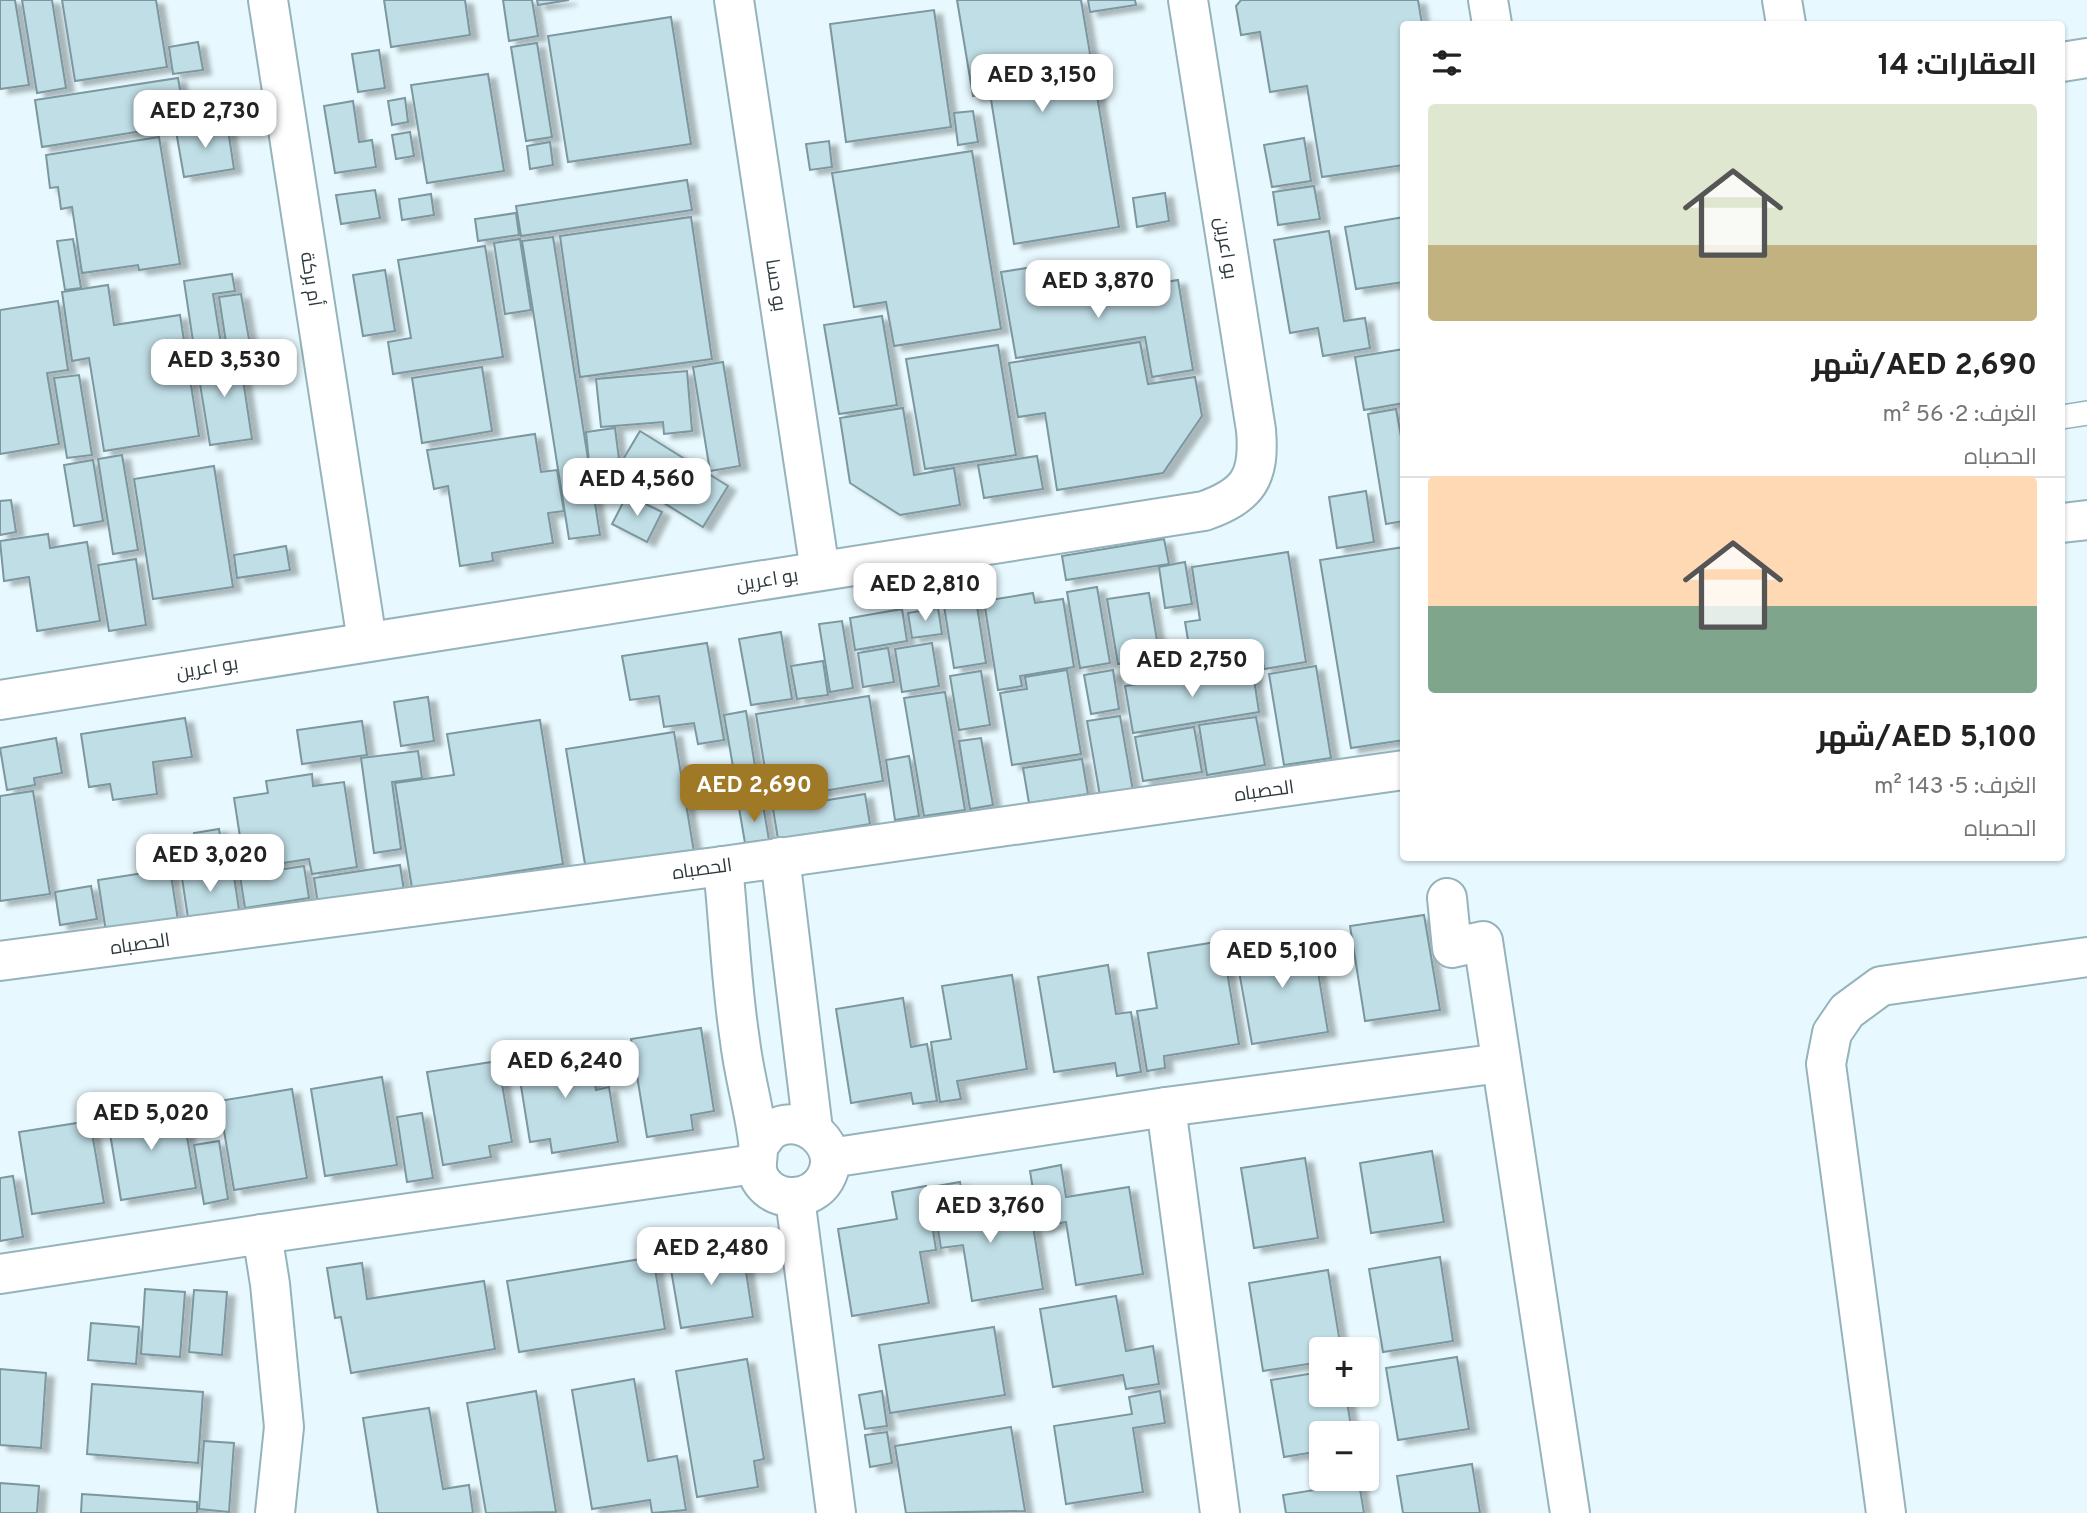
<!DOCTYPE html>
<html lang="ar">
<meta charset="utf-8">
<style>
:root{--surface:#fff;--page:#f2f2f2;--text:#222;--muted:#767676;--line:#e0e0e0;--accent:#9f7926}
body{margin:0;font-family:Overpass,Cairo,sans-serif;background:var(--page);color:var(--text);direction:rtl;height:100vh;display:flex;flex-direction:column;font-size:26px;white-space:nowrap}
*{box-sizing:border-box;margin:0}
p{font-size:23px;color:var(--muted)}
.icon{flex:none;width:38px;height:38px;fill:none;stroke:currentColor;stroke-width:2;stroke-linecap:round;stroke-linejoin:round}
.map{position:relative;flex:1;overflow:hidden;direction:ltr}
.drawer{position:absolute;left:1400px;top:21px;width:665px;height:840px;display:flex;flex-direction:column;background:var(--surface);border-radius:7px;box-shadow:0 2px 5px #0004;direction:rtl}
.drawer>*{flex:none}
.controls{position:absolute;left:1309px;top:1337px;display:grid;gap:14px}
.controls a{display:grid;place-items:center;width:70px;height:70px;border-radius:7px;background:var(--surface);box-shadow:0 2px 5px #0004;font-size:35px}
.price{position:absolute;translate:-50% -60px;padding:0 16px;border-radius:14px;background:#fff;color:#222;font-size:23px;line-height:46px;filter:drop-shadow(0 2px 4px #0008)}
.price::after{content:'';position:absolute;left:50%;top:42px;width:21px;height:16px;margin-left:-10px;background:inherit;clip-path:polygon(0 0,100% 0,50% 100%)}
.price.on{background:var(--accent);color:#fff}
ul{padding:0;list-style:none}
li{display:grid;align-content:center;gap:14px;height:371px;padding:0 28px}
li+li{border-top:2px solid var(--line)}
li span{display:grid;place-items:center;height:217px;border-radius:7px;color:#555}
li>.icon{margin-inline-start:auto}
span .icon{width:126px;height:126px;fill:#fffc;stroke-width:1}
li b{font-size:30px}
h2{display:flex;justify-content:space-between;align-items:center;height:84px;padding:0 28px;font-size:30px}
.map>svg:first-child{display:block}
.building{fill:#c0dee6;stroke:#7b979f;stroke-width:2;filter:url(#shadow)}
.lines{fill:none;stroke-linecap:round;stroke-linejoin:round}
.lane-casing{stroke:#96b3bb;stroke-width:26}
.street-casing{stroke:#96b3bb;stroke-width:42}
.lane{stroke:#fff;stroke-width:23}
.street{stroke:#fff;stroke-width:38}
.labels{text-anchor:middle;stroke-width:5;stroke-linejoin:round;paint-order:stroke}
.street-label{font-size:19px;fill:#2d393d;stroke:#fff}
</style>
<div class="map">
<svg width="2087" height="1513" viewBox="0 0 2087 1513">
<defs>
<filter id="shadow"><feDropShadow dx="8" dy="4.5" stdDeviation="2" flood-color="#0004"/></filter>
</defs>
<rect width="100%" height="100%" fill="#e7f9fe"/>
<!-- building -->
<g class="building">
<polygon points="0,0 15,0 29,85 0,89"/>
<polygon points="22,0 52,0 66,88 37,93"/>
<polygon points="62,0 156,0 167,67 75,81"/>
<polygon points="384,0 465,0 470,35 391,47"/>
<polygon points="503,0 532,0 538,36 509,41"/>
<polygon points="537,0 569,0 538,5"/>
<polygon points="957,0 1081,0 1119,227 1014,244 990,93 973,96"/>
<polygon points="1088,0 1135,0 1136,5 1090,12"/>
<polygon points="1241,0 1418,0 1422,24 1404,24 1404,165 1322,177 1307,86 1270,92 1260,32 1241,35 1236,6"/>
<polygon points="934,10 951,127 846,142 830,24"/>
<polygon points="671,17 691,144 568,162 548,36"/>
<polygon points="198,42 203,70 173,74 169,47"/>
<polygon points="537,43 552,137 526,141 511,47"/>
<polygon points="379,50 385,88 358,92 352,54"/>
<polygon points="488,74 504,171 427,183 411,85"/>
<polygon points="178,78 186,124 42,147 35,100"/>
<polygon points="405,98 408,122 392,125 388,101"/>
<polygon points="353,101 359,142 372,140 376,167 335,173 324,106"/>
<polygon points="973,111 978,142 958,145 954,113"/>
<polygon points="227,123 234,169 184,177 176,131"/>
<polygon points="410,132 414,156 396,159 392,135"/>
<polygon points="159,137 180,264 139,270 138,265 82,273 72,207 61,209 58,187 50,188 46,155"/>
<polygon points="1304,138 1311,181 1272,187 1264,145"/>
<polygon points="829,141 832,167 810,170 806,144"/>
<polygon points="550,142 553,165 530,169 527,146"/>
<polygon points="972,151 1001,329 894,346 886,302 854,307 832,173"/>
<polygon points="687,180 692,210 521,236 516,206"/>
<polygon points="1314,186 1320,219 1278,225 1273,192"/>
<polygon points="375,190 380,218 341,224 336,195"/>
<polygon points="1165,193 1169,221 1137,227 1133,198"/>
<polygon points="431,194 434,215 402,220 399,199"/>
<polygon points="516,213 519,235 478,241 475,219"/>
<polygon points="691,217 712,359 580,377 560,236"/>
<polygon points="1404,217 1404,282 1356,289 1345,227"/>
<polygon points="1329,231 1344,321 1365,318 1370,348 1323,356 1318,328 1290,333 1274,240"/>
<polygon points="553,237 600,535 569,539 522,241"/>
<polygon points="73,239 81,288 65,290 57,241"/>
<polygon points="520,239 531,310 505,314 494,243"/>
<polygon points="485,246 503,357 393,374 388,342 411,338 398,260"/>
<polygon points="1040,266 1046,302 1178,280 1193,370 1152,377 1145,337 1016,358 1001,272"/>
<polygon points="385,270 395,331 363,336 353,275"/>
<polygon points="232,274 235,291 213,294 221,344 194,348 184,281"/>
<polygon points="108,285 114,325 180,315 199,436 104,451 89,358 72,361 62,292"/>
<polygon points="241,294 250,345 227,349 219,297"/>
<polygon points="58,301 68,370 47,373 59,444 0,454 0,310"/>
<polygon points="882,316 897,405 839,414 824,325"/>
<polygon points="1140,342 1148,384 1195,377 1202,416 1163,473 1057,490 1045,413 1018,417 1009,363"/>
<polygon points="998,345 1016,455 925,469 906,359"/>
<polygon points="1404,349 1404,403 1364,410 1355,357"/>
<polygon points="239,353 252,439 210,445 196,360"/>
<polygon points="723,362 740,466 710,471 693,367"/>
<polygon points="482,367 492,431 422,443 412,378"/>
<polygon points="687,371 692,431 664,434 663,422 601,427 596,379"/>
<polygon points="79,375 92,455 67,458 54,378"/>
<polygon points="903,408 914,475 954,468 960,505 900,515 850,483 840,418"/>
<polygon points="1396,409 1404,453 1404,521 1386,524 1368,414"/>
<polygon points="615,428 619,459 589,462 586,432"/>
<polygon points="640,431 728,486 703,527 615,473"/>
<polygon points="535,434 541,472 557,470 564,511 548,513 553,543 492,553 493,561 460,566 448,486 434,489 427,450"/>
<polygon points="122,455 138,550 113,554 98,459"/>
<polygon points="1037,456 1043,489 984,498 978,465"/>
<polygon points="93,460 103,521 74,526 64,465"/>
<polygon points="214,466 233,587 153,599 134,479"/>
<polygon points="1366,491 1374,542 1337,548 1329,497"/>
<polygon points="627,495 662,512 647,542 612,524"/>
<polygon points="11,500 16,532 0,535 0,501"/>
<polygon points="48,534 50,548 87,542 100,621 37,631 29,577 4,581 0,541"/>
<polygon points="1164,539 1169,564 1066,580 1062,556"/>
<polygon points="286,546 290,570 237,578 234,555"/>
<polygon points="1404,547 1404,740 1351,748 1320,560"/>
<polygon points="1288,552 1306,662 1264,669 1262,653 1192,664 1185,622 1200,620 1192,567"/>
<polygon points="136,559 146,625 109,631 98,565"/>
<polygon points="1185,562 1192,604 1165,608 1159,567"/>
<polygon points="1097,587 1110,663 1080,668 1067,592"/>
<polygon points="1033,593 1035,603 1063,599 1074,667 1020,676 1022,686 998,690 984,601"/>
<polygon points="1149,593 1160,658 1118,664 1107,599"/>
<polygon points="976,600 986,663 954,668 944,606"/>
<polygon points="938,608 942,634 912,638 908,613"/>
<polygon points="902,609 907,641 855,650 850,618"/>
<polygon points="842,621 853,688 830,692 819,624"/>
<polygon points="781,632 792,699 751,705 739,639"/>
<polygon points="707,643 724,740 698,744 694,723 664,727 659,696 630,700 622,656"/>
<polygon points="932,643 939,686 902,692 895,649"/>
<polygon points="888,648 894,682 863,687 858,653"/>
<polygon points="823,661 828,695 797,699 791,666"/>
<polygon points="1252,666 1259,712 1133,733 1125,686"/>
<polygon points="1316,666 1331,758 1284,765 1269,674"/>
<polygon points="1067,670 1081,754 1012,765 1000,693 1027,689 1025,677"/>
<polygon points="1113,670 1119,709 1091,714 1084,675"/>
<polygon points="981,671 990,725 959,730 950,676"/>
<polygon points="945,692 965,810 924,816 904,698"/>
<polygon points="869,696 883,781 770,800 756,714"/>
<polygon points="428,697 434,741 401,746 394,702"/>
<polygon points="746,711 760,797 739,801 724,715"/>
<polygon points="1120,716 1133,791 1100,796 1087,721"/>
<polygon points="1256,717 1265,765 1207,775 1199,725"/>
<polygon points="185,718 192,757 153,762 157,794 113,800 110,784 89,787 81,734"/>
<polygon points="540,720 563,864 412,888 395,783 454,775 447,734"/>
<polygon points="362,721 367,755 302,764 297,730"/>
<polygon points="1194,727 1202,772 1143,781 1135,737"/>
<polygon points="674,732 694,852 586,870 566,749"/>
<polygon points="56,738 62,773 34,778 35,785 7,790 0,748"/>
<polygon points="981,738 993,805 970,809 959,741"/>
<polygon points="418,751 422,778 392,782 401,849 374,853 361,758"/>
<polygon points="909,756 919,816 895,820 886,760"/>
<polygon points="1082,759 1088,794 1029,803 1023,768"/>
<polygon points="312,774 313,786 344,782 357,867 312,874 309,859 245,869 234,798 268,793 266,781"/>
<polygon points="33,791 50,894 0,901 0,796"/>
<polygon points="865,794 870,824 778,839 773,809"/>
<polygon points="763,805 769,840 745,843 739,808"/>
<polygon points="219,829 225,867 200,870 194,833"/>
<polygon points="400,865 404,891 318,905 314,878"/>
<polygon points="304,866 309,898 245,908 240,876"/>
<polygon points="170,869 178,920 106,932 98,880"/>
<polygon points="233,870 239,910 188,918 182,878"/>
<polygon points="91,886 97,919 60,925 55,892"/>
<polygon points="1424,915 1440,1010 1365,1021 1350,926"/>
<polygon points="1312,936 1328,1032 1252,1044 1235,949"/>
<polygon points="1222,941 1239,1044 1164,1056 1165,1068 1147,1071 1137,1011 1157,1008 1148,953"/>
<polygon points="1108,965 1116,1014 1131,1012 1141,1072 1117,1076 1115,1063 1054,1072 1038,977"/>
<polygon points="1012,975 1027,1069 957,1081 961,1099 940,1102 931,1042 951,1039 942,986"/>
<polygon points="903,998 911,1047 927,1044 937,1101 913,1104 911,1093 851,1103 836,1009"/>
<polygon points="701,1028 714,1111 691,1115 693,1130 647,1137 631,1039"/>
<polygon points="588,1044 596,1090 609,1087 618,1142 552,1153 550,1139 530,1142 516,1055"/>
<polygon points="498,1061 512,1142 489,1146 491,1157 443,1165 427,1072"/>
<polygon points="382,1077 397,1165 325,1176 311,1089"/>
<polygon points="292,1089 307,1178 234,1190 219,1101"/>
<polygon points="181,1103 196,1188 121,1200 107,1115"/>
<polygon points="422,1113 433,1178 407,1182 397,1117"/>
<polygon points="90,1121 104,1203 32,1214 19,1132"/>
<polygon points="219,1141 228,1199 204,1204 194,1145"/>
<polygon points="1432,1151 1444,1222 1371,1233 1360,1163"/>
<polygon points="1305,1158 1318,1238 1254,1248 1241,1168"/>
<polygon points="1061,1165 1066,1197 1129,1187 1143,1274 1076,1285 1066,1222 1039,1227 1030,1171"/>
<polygon points="13,1176 23,1237 0,1241 0,1178"/>
<polygon points="960,1182 966,1218 1030,1207 1043,1289 972,1301 963,1245 941,1248 931,1187"/>
<polygon points="926,1186 936,1250 920,1252 929,1303 852,1316 838,1229 897,1219 892,1192"/>
<polygon points="742,1246 753,1317 681,1328 669,1258"/>
<polygon points="653,1257 665,1329 519,1352 507,1281"/>
<polygon points="1440,1257 1453,1341 1383,1352 1369,1269"/>
<polygon points="362,1263 367,1299 484,1281 495,1349 351,1373 341,1317 335,1318 327,1268"/>
<polygon points="1328,1270 1341,1349 1321,1349 1321,1362 1263,1371 1249,1283"/>
<polygon points="145,1289 185,1292 180,1357 141,1354"/>
<polygon points="194,1290 227,1292 222,1355 189,1352"/>
<polygon points="1116,1296 1126,1351 1153,1346 1159,1384 1126,1389 1123,1375 1053,1387 1040,1309"/>
<polygon points="91,1323 139,1327 136,1364 88,1360"/>
<polygon points="994,1327 1005,1395 890,1413 879,1345"/>
<polygon points="1457,1357 1469,1429 1398,1440 1386,1368"/>
<polygon points="747,1359 764,1459 754,1461 758,1487 697,1497 676,1371"/>
<polygon points="0,1369 46,1373 41,1448 0,1445"/>
<polygon points="1321,1372 1321,1395 1346,1395 1352,1433 1321,1433 1321,1451 1284,1457 1271,1380"/>
<polygon points="634,1379 648,1461 677,1456 686,1510 652,1513 650,1500 592,1509 572,1390"/>
<polygon points="92,1384 203,1392 198,1463 87,1454"/>
<polygon points="536,1391 556,1512 486,1513 467,1403"/>
<polygon points="882,1391 887,1426 865,1429 859,1395"/>
<polygon points="1160,1391 1165,1423 1133,1428 1143,1492 1066,1504 1054,1426 1132,1414 1129,1397"/>
<polygon points="429,1408 443,1489 469,1485 473,1513 378,1513 363,1418"/>
<polygon points="1011,1427 1025,1511 906,1513 895,1446"/>
<polygon points="887,1432 892,1463 870,1467 865,1435"/>
<polygon points="204,1441 234,1443 229,1512 199,1509"/>
<polygon points="1472,1464 1480,1513 1403,1513 1397,1476"/>
<polygon points="0,1483 39,1486 37,1513 0,1513"/>
<polygon points="1359,1483 1364,1513 1286,1513 1283,1495"/>
<polygon points="82,1494 197,1502 197,1513 81,1513"/>
</g>
<g class="lines">
<defs>
<polyline id="lane" points="2062,417 2087,413"/>
<g id="street">
<polyline points="268,0 367,641"/>
<polyline points="734,0 820,571"/>
<polyline points="1488,0 1492,24"/>
<polyline points="1782,0 1786,24"/>
<polyline points="2062,62 2087,58"/>
<polyline points="2062,523 2087,520"/>
<path d="M0 700 1204 511C1249 495 1260 477 1256 430L1188 0"/>
<polyline points="780,857 813,1130"/>
<path d="M723 866C729 924 731 983 740 1041 744 1075 754 1108 758 1141 760 1155 752 1168 762 1182 778 1204 812 1201 825 1179 844 1147 804 1111 773 1129 768 1132 763 1140 759 1145"/>
<polyline points="1447,898 1452,948 1483,941 1570,1513"/>
<polyline points="0,961 723,866 1404,770"/>
<polyline points="1166,1107 1220,1513"/>
<polyline points="830,1158 1166,1107 1501,1063"/>
<polyline points="795,1198 836,1513"/>
<polyline points="262,1234 270,1284 284,1427 275,1513"/>
<polyline points="0,1274 262,1234 755,1164"/>
<polyline points="1886,1513 1826,1064 1832,1033 1847,1011 1881,986 2087,957"/>
</g>
</defs>
<!-- lane casing -->
<use href="#lane" class="lane-casing"/>
<!-- street casing -->
<use href="#street" class="street-casing"/>
<!-- lane -->
<use href="#lane" class="lane"/>
<!-- street -->
<use href="#street" class="street"/>
</g>
<g class="labels">
<!-- street labels -->
<g class="street-label">
<text transform="translate(1227 248) rotate(81)" y="7">بو اعرين</text>
<text transform="translate(312 279) rotate(81)" y="7">أم بركة</text>
<text transform="translate(777 285) rotate(81)" y="7">بو حسا</text>
<text transform="translate(767 579) rotate(-9)" y="7">بو اعرين</text>
<text transform="translate(207 667) rotate(-9)" y="7">بو اعرين</text>
<text transform="translate(1264 790) rotate(-8)" y="7">الحصباه</text>
<text transform="translate(702 868) rotate(-8)" y="7">الحصباه</text>
<text transform="translate(140 943) rotate(-8)" y="7">الحصباه</text>
</g>
</g>
</svg>
<div class="controls">
<a>+</a>
<a>−</a>
</div>
<b class="price" style="left:1042px;top:114px">AED 3,150</b>
<b class="price" style="left:205px;top:150px">AED 2,730</b>
<b class="price" style="left:1098px;top:320px">AED 3,870</b>
<b class="price" style="left:224px;top:399px">AED 3,530</b>
<b class="price" style="left:637px;top:518px">AED 4,560</b>
<b class="price" style="left:925px;top:623px">AED 2,810</b>
<b class="price" style="left:1192px;top:699px">AED 2,750</b>
<b class="price on" style="left:754px;top:824px">AED 2,690</b>
<b class="price" style="left:210px;top:894px">AED 3,020</b>
<b class="price" style="left:1282px;top:990px">AED 5,100</b>
<b class="price" style="left:565px;top:1100px">AED 6,240</b>
<b class="price" style="left:151px;top:1152px">AED 5,020</b>
<b class="price" style="left:990px;top:1245px">AED 3,760</b>
<b class="price" style="left:711px;top:1287px">AED 2,480</b>
<section class="drawer">
<h2>العقارات: 14<svg class="icon" aria-label="filters" viewBox="0 0 24 24"><path d="M4 7h16M4 17h16"/><circle cx="9" cy="7" r="2"/><circle cx="15" cy="17" r="2"/></svg></h2>
<ul>
<li><span style="background:linear-gradient(#dfe7d0 65%,#c2b280 0)"><svg class="icon" aria-label="home" viewBox="0 0 24 24"><path d="M3 11l9-7 9 7M6 9v11h12V9"/></svg></span><div><b>AED 2,690/شهر</b><p>الغرف: 2 · 56 m²</p><p>الحصباه</p></div></li>
<li><span style="background:linear-gradient(#ffd9b3 60%,#7fa58c 0)"><svg class="icon" aria-label="home" viewBox="0 0 24 24"><path d="M3 11l9-7 9 7M6 9v11h12V9"/></svg></span><div><b>AED 5,100/شهر</b><p>الغرف: 5 · 143 m²</p><p>الحصباه</p></div></li>
</ul>
</section>
</div>
